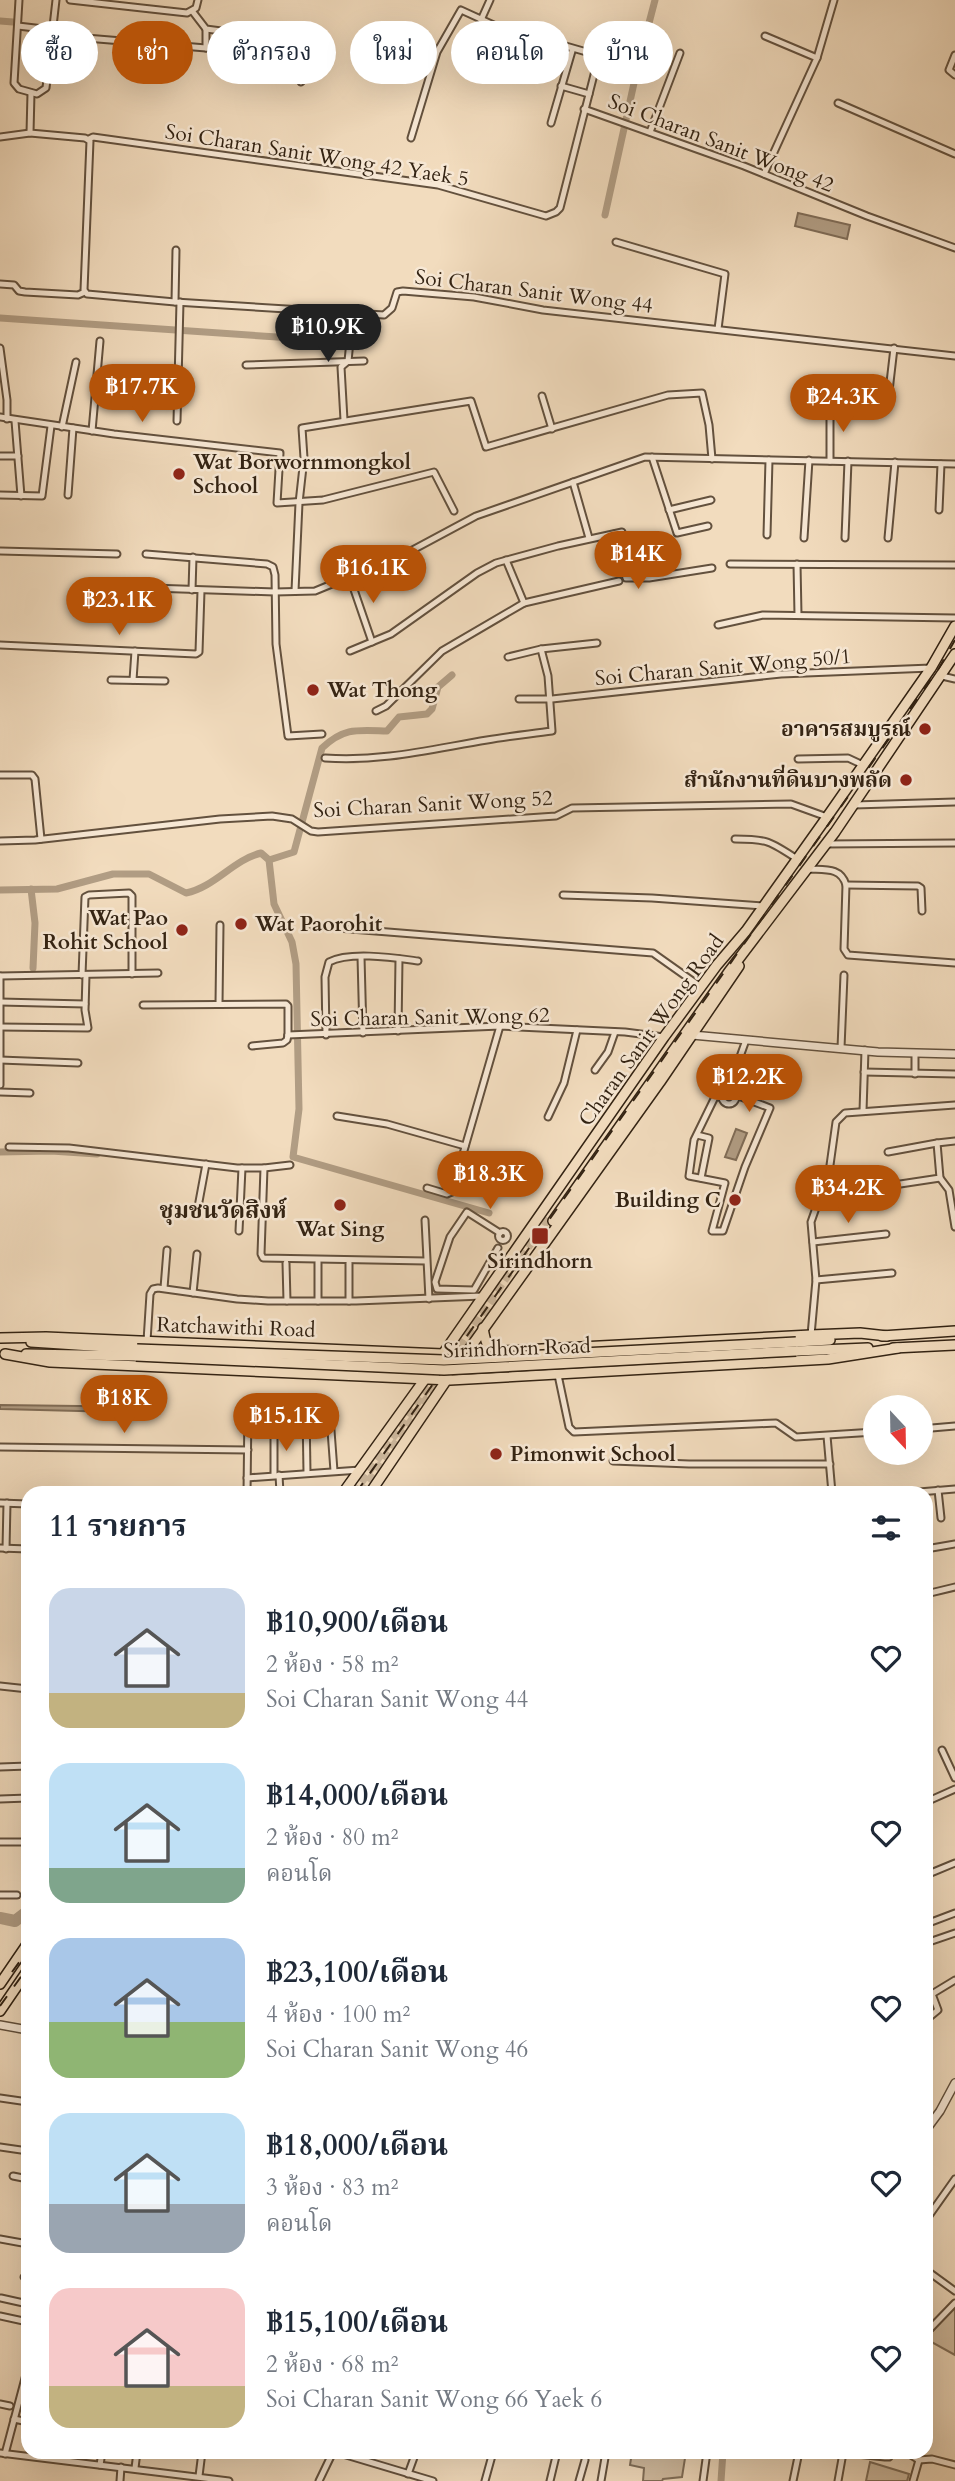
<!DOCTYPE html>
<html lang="th">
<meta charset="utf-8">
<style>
:root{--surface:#fff;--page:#f2f2f3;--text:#1f2937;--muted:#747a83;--accent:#b45309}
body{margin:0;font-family:Cardo,"Noto Serif Thai",serif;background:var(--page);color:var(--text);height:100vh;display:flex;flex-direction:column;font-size:26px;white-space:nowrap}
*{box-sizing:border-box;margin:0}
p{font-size:23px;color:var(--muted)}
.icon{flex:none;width:38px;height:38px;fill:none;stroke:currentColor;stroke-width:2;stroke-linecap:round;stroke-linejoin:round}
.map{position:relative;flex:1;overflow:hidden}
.side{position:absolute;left:21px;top:1486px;width:912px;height:973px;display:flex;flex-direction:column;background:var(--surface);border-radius:21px;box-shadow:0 7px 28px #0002}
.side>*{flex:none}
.guide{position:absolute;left:21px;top:21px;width:914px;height:63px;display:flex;gap:14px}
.needle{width:46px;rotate:158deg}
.buttons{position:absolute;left:863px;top:1395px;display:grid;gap:14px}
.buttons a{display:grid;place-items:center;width:70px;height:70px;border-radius:50%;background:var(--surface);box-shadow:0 7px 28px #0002;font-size:35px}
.price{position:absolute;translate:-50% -60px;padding:0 16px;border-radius:24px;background:var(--accent);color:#fff;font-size:23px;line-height:46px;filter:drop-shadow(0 2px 4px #0008)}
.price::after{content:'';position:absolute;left:50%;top:42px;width:21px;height:16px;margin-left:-10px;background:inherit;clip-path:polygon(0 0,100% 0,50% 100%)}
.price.current{background:#222;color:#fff}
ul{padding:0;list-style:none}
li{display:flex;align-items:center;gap:21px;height:175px;padding:0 28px}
li span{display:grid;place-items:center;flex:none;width:196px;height:140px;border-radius:21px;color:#555}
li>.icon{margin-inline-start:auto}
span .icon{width:84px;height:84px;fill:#fffc;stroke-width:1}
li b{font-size:30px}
h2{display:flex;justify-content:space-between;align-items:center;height:84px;padding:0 28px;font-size:30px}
.tag{padding:0 24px;border-radius:32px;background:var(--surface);box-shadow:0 7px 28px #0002;font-size:24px;line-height:63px}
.tag.current{background:var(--accent);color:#fff}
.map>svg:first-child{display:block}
.green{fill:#d2bda1;stroke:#82705a;stroke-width:2}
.water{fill:#b19d84;stroke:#7f6c57;stroke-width:2}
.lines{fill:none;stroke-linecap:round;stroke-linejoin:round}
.canal{stroke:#b19d84;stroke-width:7}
.river{stroke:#b19d84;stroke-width:12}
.primary-tunnel{stroke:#ccb79c;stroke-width:9;stroke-dasharray:9 4.5;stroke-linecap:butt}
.minor-casing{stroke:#63513e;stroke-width:9}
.tertiary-casing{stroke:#63513e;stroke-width:10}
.primary-casing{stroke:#332313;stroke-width:12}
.minor{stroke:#f7e8d5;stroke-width:5}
.tertiary{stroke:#f7e8d5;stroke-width:7}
.primary{stroke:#f2dcbe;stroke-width:9}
.rail{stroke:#332313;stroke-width:2;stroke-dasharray:12 12;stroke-linecap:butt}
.primary-bridge-casing{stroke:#332313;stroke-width:12;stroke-linecap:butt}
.primary-bridge{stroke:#f2dcbe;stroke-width:9}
.poi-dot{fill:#8f2418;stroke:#f7e8d5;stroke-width:2.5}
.labels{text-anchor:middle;stroke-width:5;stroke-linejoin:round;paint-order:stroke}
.street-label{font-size:21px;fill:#332313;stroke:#f7e8d5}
.poi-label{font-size:21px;font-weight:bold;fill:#332313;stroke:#f7e8d5;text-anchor:start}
.neighbourhood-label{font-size:23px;font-weight:bold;fill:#332313;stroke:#f7e8d5}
</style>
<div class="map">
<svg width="955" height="2481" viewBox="0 0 955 2481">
<rect width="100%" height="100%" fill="#f2dcbe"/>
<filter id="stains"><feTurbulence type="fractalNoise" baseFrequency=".00286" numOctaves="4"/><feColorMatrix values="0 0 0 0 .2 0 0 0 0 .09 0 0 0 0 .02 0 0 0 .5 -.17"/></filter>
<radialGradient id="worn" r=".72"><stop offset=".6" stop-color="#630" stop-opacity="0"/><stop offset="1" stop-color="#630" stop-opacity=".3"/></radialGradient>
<!-- green -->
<g class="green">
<polygon points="955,2304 955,2355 926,2339"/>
<polygon points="632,2452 686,2452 682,2477 663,2479 662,2481 643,2481 644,2468 630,2465"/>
<polygon points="870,2462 909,2474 907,2481 866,2481"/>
</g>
<!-- water -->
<g class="water">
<polygon points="798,213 850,225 847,239 795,226"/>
<polygon points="736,1129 747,1133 736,1160 725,1157"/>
<polygon points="0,1405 157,1407 157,1413 0,1409"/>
</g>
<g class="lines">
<!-- canal -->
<g class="canal">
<polyline points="0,21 13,22"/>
<polyline points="605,215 638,65 655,0"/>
<polyline points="0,318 292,338"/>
<path d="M269 860 294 852 322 748C344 727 358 730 387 731L399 717 427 714 432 709 438 687 452 675"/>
<polyline points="31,889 35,923 33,968"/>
<path d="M0 890 57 889 113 874H149L186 893C215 887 233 860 261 853L269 860 274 904 292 942 296 964 299 1109 293 1157 489 1213"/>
<polyline points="0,1152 51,1151 97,1154"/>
<polyline points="721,2481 723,2452"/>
</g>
<!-- river -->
<polyline class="river" points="0,1918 15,1921 28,1911"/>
<!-- primary-tunnel -->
<g class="primary-tunnel">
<polyline points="449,1357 548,1218"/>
<polyline points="353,1493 437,1374"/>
<polyline points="361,1493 497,1300"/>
</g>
<defs>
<g id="minor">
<polyline points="19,0 14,83 19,89 37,94 46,88 56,0"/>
<polyline points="70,0 187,13 196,8 198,0"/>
<polyline points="193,12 206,29 307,42 301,82"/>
<polyline points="481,20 490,0"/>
<polyline points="18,26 52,30"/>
<polyline points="206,29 206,48 271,53"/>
<polyline points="765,36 817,58"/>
<polyline points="74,37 206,48"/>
<polyline points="955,55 949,70 955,75"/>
<polyline points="561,86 589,94"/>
<polyline points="31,93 30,133 85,138 90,141 84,290 87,294 175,302 384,315 392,308 397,292 403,291 474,297 543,310 955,356"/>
<polyline points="838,103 955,154"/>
<polyline points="584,109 744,166 867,216 955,248"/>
<polyline points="551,123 572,51"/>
<polyline points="650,132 680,53"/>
<polyline points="0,137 30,133"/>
<polyline points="89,139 93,137 438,185 546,216 556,212 560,208 598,59 597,55 496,26 461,10 437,52 411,138"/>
<polyline points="764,174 817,58 834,0"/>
<polyline points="616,242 725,274 718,329"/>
<polyline points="0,284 14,285 19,291 25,292 78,295 85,292"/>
<polyline points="175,302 176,250"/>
<polyline points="0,348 7,400 7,419"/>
<polyline points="246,365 364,361"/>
<polyline points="889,391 894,348"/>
<polyline points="542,396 552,429"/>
<polyline points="830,406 830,461"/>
<polyline points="0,417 114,434 280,453 277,503 323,500 434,472 454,511"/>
<polyline points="344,420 341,367 348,361 353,312"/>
<polyline points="15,421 21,496"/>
<polyline points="177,421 180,302"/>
<polyline points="62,427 76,362"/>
<polyline points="92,431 100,341"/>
<polyline points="0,456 18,456"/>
<polyline points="652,457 677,533 708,526"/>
<polyline points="573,482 589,538"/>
<polyline points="0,495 42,496 51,426"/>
<polyline points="68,495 73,428"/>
<polyline points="669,510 711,500"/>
<polyline points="939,510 941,464"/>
<polyline points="614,534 626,578 649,578 712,568"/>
<polyline points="767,535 769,460"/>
<polyline points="804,538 809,460"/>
<polyline points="845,538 848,461"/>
<polyline points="888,538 895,462"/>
<polyline points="0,551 117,554"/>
<polyline points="146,554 267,564 273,567 275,575 276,644 288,736 322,734"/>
<polyline points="730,564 955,565"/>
<polyline points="797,564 798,615"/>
<polyline points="350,578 372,642"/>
<polyline points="91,586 275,592 315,591 407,553 476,516 645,457 955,464"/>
<polyline points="192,590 193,557"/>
<polyline points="295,591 299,503 304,458 302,428 471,401 486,447 668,395 702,393 709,425 712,459"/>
<polyline points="524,603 619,581"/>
<polyline points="718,625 763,615 955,618"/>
<polyline points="0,645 196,654 199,652 201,591"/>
<polyline points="350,651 391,634 477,573 496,563 558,546 622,532"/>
<polyline points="508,657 541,649 597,643"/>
<polyline points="942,676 955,679"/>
<polyline points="111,680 165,681"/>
<polyline points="133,680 135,651"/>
<polyline points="519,699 552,699 781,674 931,668"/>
<polyline points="376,711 386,706 442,651 524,603 506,560"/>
<path d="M325 758C382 762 432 749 487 740 509 736 531 734 552 731L548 676 541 649"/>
<polyline points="798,759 848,758 863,765"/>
<polyline points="0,775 32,775 35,779 41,839"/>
<polyline points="854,805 955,802"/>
<path d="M735 839C767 839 770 841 797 859"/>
<polyline points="0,841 35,840 220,819 272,816 292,819 311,831 318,832 556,816 572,808 791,804 827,817"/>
<polyline points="826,844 955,843"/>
<path d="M808 869C825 870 841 867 846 885L844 949 848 955 955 963"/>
<polyline points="846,885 918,886 921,888 922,911"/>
<polyline points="563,895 652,898 763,906"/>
<polyline points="313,926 653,953 701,987"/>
<polyline points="361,957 363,1033"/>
<polyline points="82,975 85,897 89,895 129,893 132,896 132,974"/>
<polyline points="0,976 158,973"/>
<polyline points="0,1002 85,1004"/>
<polyline points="219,1004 220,925"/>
<polyline points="143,1005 286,1004 288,1006 288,1035"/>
<polyline points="0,1027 88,1028 85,1010 86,975"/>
<polyline points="398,1031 399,959"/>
<polyline points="288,1035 500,1026 625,1032 664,1037"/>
<path d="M326 1035 325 977 329 962C350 951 395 958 418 961"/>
<polyline points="252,1046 283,1043 287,1040 288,1035"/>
<polyline points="841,1048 844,975"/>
<polyline points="915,1053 915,1074"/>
<polyline points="0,1060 78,1063"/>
<polyline points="595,1070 608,1052 615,1032"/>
<polyline points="864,1072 955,1074"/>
<polyline points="0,1085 0,976"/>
<polyline points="728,1090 746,1040"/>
<circle cx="729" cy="1097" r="7"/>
<polyline points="0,1092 30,1093"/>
<polyline points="723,1097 715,1097 694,1140 689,1176 725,1183 712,1231 723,1231 745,1167 770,1108 736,1095"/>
<polyline points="863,1111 865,1050"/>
<polyline points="337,1116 387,1124 465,1146"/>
<polyline points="548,1117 564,1083 577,1030"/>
<polyline points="697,1135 709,1138 701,1178"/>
<polyline points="9,1147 69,1148 237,1168 264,1168 290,1165"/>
<polyline points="888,1152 937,1143"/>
<polyline points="264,1168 261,1254 263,1258 426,1261"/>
<polyline points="940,1178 949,1190 955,1227"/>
<polyline points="427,1188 447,1194 452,1192 500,1026"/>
<polyline points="825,1201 836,1122 845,1113 955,1105"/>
<polyline points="198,1207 206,1164"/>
<polyline points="425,1220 429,1299"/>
<polyline points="239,1231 242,1168"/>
<circle cx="503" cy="1236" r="4.5"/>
<polyline points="813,1242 886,1234"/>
<polyline points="498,1248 474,1290 437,1289 435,1282 450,1237 467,1212 500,1233"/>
<polyline points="318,1262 318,1301"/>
<polyline points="286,1263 287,1301"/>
<polyline points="349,1263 349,1301"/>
<polyline points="816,1280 892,1273"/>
<polyline points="164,1288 167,1250"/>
<polyline points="193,1293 197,1254"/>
<polyline points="811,1335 816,1280 811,1222 817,1205 825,1201 871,1192 887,1186 940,1178 937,1143 955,1141"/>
<polyline points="147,1341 150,1294 153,1289 158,1288 237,1299 268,1301 356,1301 483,1296"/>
<polyline points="558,1375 569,1427 574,1432 776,1423 796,1437 875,1432"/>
<polyline points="306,1411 307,1473"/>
<polyline points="330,1417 334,1471"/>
<polyline points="920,1429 955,1426"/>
<polyline points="274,1431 274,1475"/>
<polyline points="827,1436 832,1493"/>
<polyline points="0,1447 248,1450"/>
<polyline points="613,1461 689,1464 830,1464"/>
<polyline points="279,1475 280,1493"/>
<polyline points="247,1478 360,1470"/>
<polyline points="938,1490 941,1518"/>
<polyline points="247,1493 248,1409"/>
<polyline points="907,1493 955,1489"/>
<polyline points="0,1503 28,1504"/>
<polyline points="0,1548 28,1549"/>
<polyline points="6,1549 7,1503"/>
<polyline points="926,1549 955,1544"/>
<polyline points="926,1594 955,1587"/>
<polyline points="0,1686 28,1689"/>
<polyline points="942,1750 955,1778"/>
<polyline points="0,1767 28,1766"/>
<polyline points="0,1799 28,1798"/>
<polyline points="926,1802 955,1789"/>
<polyline points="0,1842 23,1842"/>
<polyline points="926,1875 955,1863"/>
<polyline points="0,1895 17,1895"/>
<polyline points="926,1924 955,1913"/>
<polyline points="926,1943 955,1933"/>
<polyline points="926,2020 938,2010 932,1994 955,1980"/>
<polyline points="0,2098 28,2102"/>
<polyline points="0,2147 28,2151"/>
<polyline points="13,2176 28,2179"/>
<polyline points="926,2220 955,2179"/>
<polyline points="0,2239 28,2244"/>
<polyline points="926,2270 955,2291"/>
<polyline points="24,2277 28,2278"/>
<polyline points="1,2298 28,2304"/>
<polyline points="0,2316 28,2322"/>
<polyline points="926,2333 955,2303"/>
<polyline points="0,2404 10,2406"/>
<polyline points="14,2419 28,2422"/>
<polyline points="336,2452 433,2481"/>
<polyline points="838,2452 885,2457 889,2457 891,2452"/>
<polyline points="906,2452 919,2460 913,2481"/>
<polyline points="0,2453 229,2481"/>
<polyline points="5,2454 28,2367"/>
<polyline points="919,2460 932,2459 955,2465"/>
<polyline points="100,2465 102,2452"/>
<polyline points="135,2468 137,2452"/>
<polyline points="408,2474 416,2452"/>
<polyline points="199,2476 202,2452"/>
<polyline points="120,2481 121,2467"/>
<polyline points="319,2481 333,2452"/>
<polyline points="485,2481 493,2452"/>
<polyline points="550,2481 557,2452"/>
<polyline points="579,2481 585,2460"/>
<polyline points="601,2481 606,2452"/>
<polyline points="703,2481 707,2452"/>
<polyline points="793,2481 799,2452"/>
<polyline points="838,2481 843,2453"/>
</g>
<g id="tertiary">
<polyline points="692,1035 878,1052 955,1054"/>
<polyline points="0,2025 28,2030"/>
<polyline points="926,2130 940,2111 955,2083"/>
</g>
<g id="primary">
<polyline points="553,1221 728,973 835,832 955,654"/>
<path d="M483 1328C485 1339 486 1348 497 1351"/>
<polyline points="882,1336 955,1331"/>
<polyline points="0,1338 46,1337 443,1354 811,1335 860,1333 887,1336"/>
<polyline points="31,1342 137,1349"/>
<polyline points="796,1342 830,1340"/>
<polyline points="893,1348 955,1345"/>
<polyline points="796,1351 868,1348"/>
<polyline points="5,1354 50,1362 450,1380 828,1359 898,1348"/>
<polyline points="26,1354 136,1356"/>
<polyline points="465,1355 660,1082 739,966"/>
<polyline points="343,1493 443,1354 664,1037 717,965 746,931 827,817 931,668 955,626"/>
<polyline points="370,1493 448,1378"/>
<polyline points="0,1984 28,1943"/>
<polyline points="0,2011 28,1970"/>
</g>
</defs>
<!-- minor casing -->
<use href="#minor" class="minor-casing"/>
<!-- tertiary casing -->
<use href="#tertiary" class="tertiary-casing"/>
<!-- primary casing -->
<use href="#primary" class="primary-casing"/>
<!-- minor -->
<use href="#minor" class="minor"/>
<!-- tertiary -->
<use href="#tertiary" class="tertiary"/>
<!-- primary -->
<use href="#primary" class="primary"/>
<!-- rail -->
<g class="rail">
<polyline points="356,1493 939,668 955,640"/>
<polyline points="12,1972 28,1950"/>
<polyline points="0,2006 28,1967"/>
</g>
<defs>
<g id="primary-bridge">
<polyline points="137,1349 444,1360 796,1342"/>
<polyline points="136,1356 444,1370 796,1351"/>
</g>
</defs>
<!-- primary-bridge casing -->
<use href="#primary-bridge" class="primary-bridge-casing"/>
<!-- primary-bridge -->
<use href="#primary-bridge" class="primary-bridge"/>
</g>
<!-- markers -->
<g class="poi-dot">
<circle cx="179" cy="474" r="7"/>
<circle cx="313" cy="690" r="7"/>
<circle cx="925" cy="729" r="7"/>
<circle cx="906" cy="780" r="7"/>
<circle cx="241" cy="924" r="7"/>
<circle cx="182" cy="930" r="7"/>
<circle cx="735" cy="1200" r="7"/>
<circle cx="340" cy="1205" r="7"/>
<rect x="531" y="1227" width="18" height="18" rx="3.5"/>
<circle cx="496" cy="1454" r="7"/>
</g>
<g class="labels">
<!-- street labels -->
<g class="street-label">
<text transform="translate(721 143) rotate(21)" y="7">Soi Charan Sanit Wong 42</text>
<text transform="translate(317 155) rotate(9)" y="7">Soi Charan Sanit Wong 42 Yaek 5</text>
<text transform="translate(534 291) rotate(7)" y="7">Soi Charan Sanit Wong 44</text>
<text transform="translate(723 667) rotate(-5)" y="7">Soi Charan Sanit Wong 50/1</text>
<text transform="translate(433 804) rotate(-3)" y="7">Soi Charan Sanit Wong 52</text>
<text transform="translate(430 1017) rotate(-1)" y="7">Soi Charan Sanit Wong 62</text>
<text transform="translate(651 1030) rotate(-54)" y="7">Charan Sanit Wong Road</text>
<text transform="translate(236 1327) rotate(2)" y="7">Ratchawithi Road</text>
<text transform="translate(517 1348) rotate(-2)" y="7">Sirindhorn Road</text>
</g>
<!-- poi labels -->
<g class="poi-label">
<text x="193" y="469">Wat Borwornmongkol<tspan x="193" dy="24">School</tspan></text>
<text x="327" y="697">Wat Thong</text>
<text x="911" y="736" text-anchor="end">อาคารสมบูรณ์</text>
<text x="892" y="787" text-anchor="end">สำนักงานที่ดินบางพลัด</text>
<text x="168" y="925" text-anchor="end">Wat Pao<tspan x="168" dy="24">Rohit School</tspan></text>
<text x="255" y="931">Wat Paorohit</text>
<text x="721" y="1207" text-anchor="end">Building C</text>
<text x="340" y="1236" text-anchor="middle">Wat Sing</text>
<text x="540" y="1268" text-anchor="middle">Sirindhorn</text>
<text x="510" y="1461">Pimonwit School</text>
</g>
<!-- neighbourhood labels -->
<g class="neighbourhood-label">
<text x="223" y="1218">ชุมชนวัดสิงห์</text>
</g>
</g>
<rect width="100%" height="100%" filter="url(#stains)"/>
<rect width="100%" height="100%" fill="url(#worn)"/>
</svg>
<div class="buttons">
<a><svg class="needle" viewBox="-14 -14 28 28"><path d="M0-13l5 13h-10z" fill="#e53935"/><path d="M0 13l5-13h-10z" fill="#747a83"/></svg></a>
</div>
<b class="price current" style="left:328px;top:364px">฿10.9K</b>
<b class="price" style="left:142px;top:424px">฿17.7K</b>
<b class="price" style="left:843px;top:434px">฿24.3K</b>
<b class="price" style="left:638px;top:591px">฿14K</b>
<b class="price" style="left:373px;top:605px">฿16.1K</b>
<b class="price" style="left:119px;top:637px">฿23.1K</b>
<b class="price" style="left:749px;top:1114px">฿12.2K</b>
<b class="price" style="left:490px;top:1211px">฿18.3K</b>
<b class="price" style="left:848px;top:1225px">฿34.2K</b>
<b class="price" style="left:124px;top:1435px">฿18K</b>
<b class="price" style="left:286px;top:1453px">฿15.1K</b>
<div class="guide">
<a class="tag">ซื้อ</a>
<a class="tag current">เช่า</a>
<a class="tag">ตัวกรอง</a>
<a class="tag">ใหม่</a>
<a class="tag">คอนโด</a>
<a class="tag">บ้าน</a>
</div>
<section class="side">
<h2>11 รายการ<svg class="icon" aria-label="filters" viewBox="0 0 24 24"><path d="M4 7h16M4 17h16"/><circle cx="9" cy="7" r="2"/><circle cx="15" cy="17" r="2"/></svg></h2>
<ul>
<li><span style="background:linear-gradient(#c9d6e8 75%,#c2b280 0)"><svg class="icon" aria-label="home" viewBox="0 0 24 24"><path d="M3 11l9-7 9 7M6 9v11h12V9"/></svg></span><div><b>฿10,900/เดือน</b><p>2 ห้อง · 58 m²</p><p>Soi Charan Sanit Wong 44</p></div><svg class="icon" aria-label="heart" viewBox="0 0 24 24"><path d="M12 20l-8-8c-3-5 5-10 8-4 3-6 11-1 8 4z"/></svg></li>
<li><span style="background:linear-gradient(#bfe0f5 75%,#7fa58c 0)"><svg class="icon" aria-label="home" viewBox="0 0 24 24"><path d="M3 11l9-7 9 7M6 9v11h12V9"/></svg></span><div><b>฿14,000/เดือน</b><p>2 ห้อง · 80 m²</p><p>คอนโด</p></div><svg class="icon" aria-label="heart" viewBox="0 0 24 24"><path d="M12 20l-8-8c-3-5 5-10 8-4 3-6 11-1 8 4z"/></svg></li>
<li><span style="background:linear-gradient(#a9c7e8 60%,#8fb573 0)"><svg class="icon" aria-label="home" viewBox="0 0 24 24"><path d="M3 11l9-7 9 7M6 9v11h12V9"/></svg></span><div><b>฿23,100/เดือน</b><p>4 ห้อง · 100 m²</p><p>Soi Charan Sanit Wong 46</p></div><svg class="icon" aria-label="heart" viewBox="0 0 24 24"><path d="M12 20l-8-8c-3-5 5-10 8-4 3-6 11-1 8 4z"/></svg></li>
<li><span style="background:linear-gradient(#bfe0f5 65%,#9aa5b1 0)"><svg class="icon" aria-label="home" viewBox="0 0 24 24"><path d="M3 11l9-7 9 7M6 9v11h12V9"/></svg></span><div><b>฿18,000/เดือน</b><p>3 ห้อง · 83 m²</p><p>คอนโด</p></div><svg class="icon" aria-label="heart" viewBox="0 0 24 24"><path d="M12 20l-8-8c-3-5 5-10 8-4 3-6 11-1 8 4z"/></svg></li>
<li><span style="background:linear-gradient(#f6c9c9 70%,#c2b280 0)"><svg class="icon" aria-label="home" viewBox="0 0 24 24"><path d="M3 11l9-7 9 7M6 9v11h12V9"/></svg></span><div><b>฿15,100/เดือน</b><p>2 ห้อง · 68 m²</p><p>Soi Charan Sanit Wong 66 Yaek 6</p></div><svg class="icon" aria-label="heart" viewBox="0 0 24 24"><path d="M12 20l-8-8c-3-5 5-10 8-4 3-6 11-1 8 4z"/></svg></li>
</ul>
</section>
</div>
